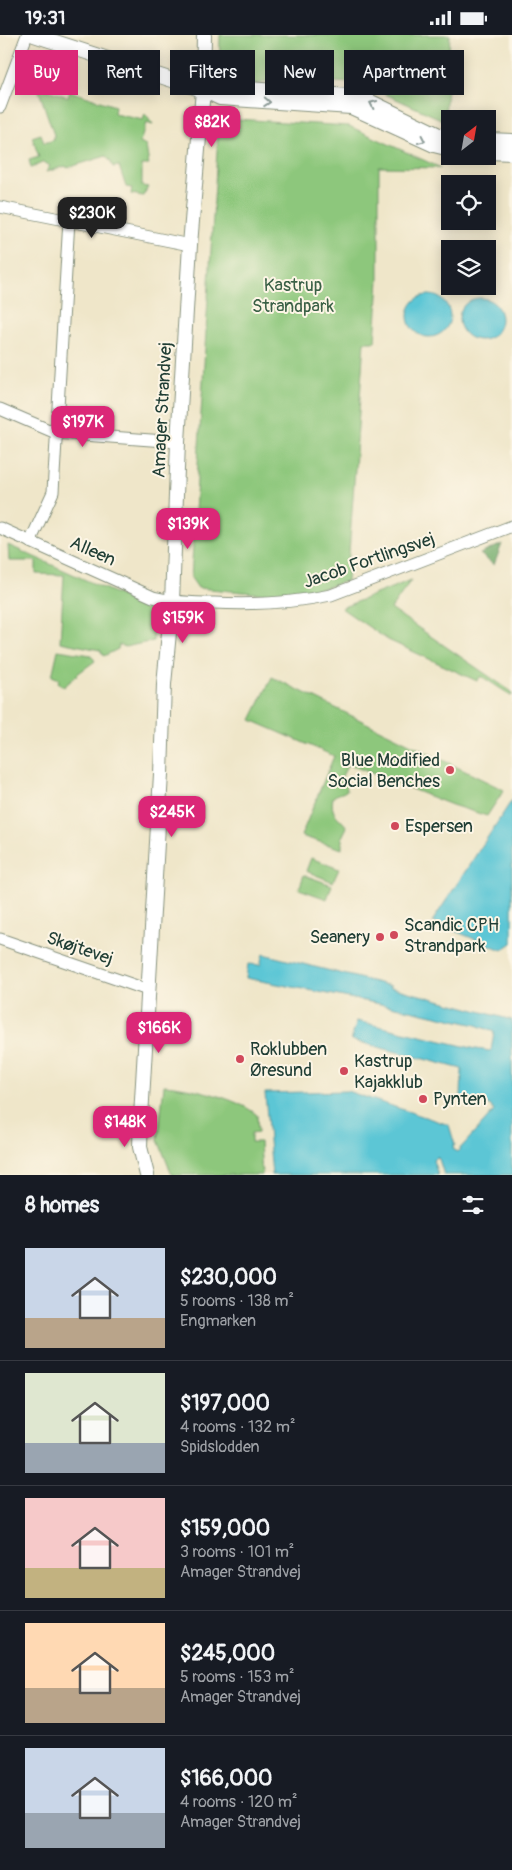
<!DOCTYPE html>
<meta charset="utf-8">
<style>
:root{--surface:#171b24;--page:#242831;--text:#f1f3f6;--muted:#9ea1a6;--line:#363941;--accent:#db2777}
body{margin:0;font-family:Pangolin,sans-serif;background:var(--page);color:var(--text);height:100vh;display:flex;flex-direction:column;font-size:19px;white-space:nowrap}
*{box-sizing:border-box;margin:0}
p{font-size:16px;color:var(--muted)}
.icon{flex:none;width:28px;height:28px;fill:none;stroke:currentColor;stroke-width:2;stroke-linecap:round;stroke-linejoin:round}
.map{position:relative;height:1140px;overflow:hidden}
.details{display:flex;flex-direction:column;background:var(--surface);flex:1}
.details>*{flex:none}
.guide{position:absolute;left:15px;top:15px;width:482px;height:45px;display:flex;gap:10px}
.needle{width:32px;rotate:31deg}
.buttons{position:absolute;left:441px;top:75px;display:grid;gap:10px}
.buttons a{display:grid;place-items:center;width:55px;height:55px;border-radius:0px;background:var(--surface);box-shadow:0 2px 12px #0003;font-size:25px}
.price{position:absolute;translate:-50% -42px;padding:0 11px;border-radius:10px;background:var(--accent);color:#fff;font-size:16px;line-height:32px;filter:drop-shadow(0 1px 2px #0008)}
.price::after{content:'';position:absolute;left:50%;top:30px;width:15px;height:11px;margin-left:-8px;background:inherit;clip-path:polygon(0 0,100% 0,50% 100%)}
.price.active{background:#222;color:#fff}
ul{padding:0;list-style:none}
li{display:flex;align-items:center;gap:15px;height:125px;padding:0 25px}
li+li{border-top:1px solid var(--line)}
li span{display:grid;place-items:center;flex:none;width:140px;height:100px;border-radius:0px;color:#555}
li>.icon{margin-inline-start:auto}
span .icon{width:60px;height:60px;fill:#fffc;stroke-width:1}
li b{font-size:21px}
h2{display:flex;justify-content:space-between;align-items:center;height:60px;padding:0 25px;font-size:21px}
.pill{padding:0 18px;border-radius:0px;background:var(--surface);box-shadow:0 2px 12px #0003;font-size:18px;line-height:45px}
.pill.active{background:var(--accent);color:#fff}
.status{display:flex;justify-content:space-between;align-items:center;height:35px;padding:0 25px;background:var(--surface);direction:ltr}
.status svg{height:14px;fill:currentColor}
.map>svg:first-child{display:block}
.green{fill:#8dc77b;stroke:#568258}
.forest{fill:#72ac6b;stroke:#487450}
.water{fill:#5bc6d5;stroke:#3d8284}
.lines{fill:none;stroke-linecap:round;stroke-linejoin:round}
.minor-casing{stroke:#87927e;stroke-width:13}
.tertiary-casing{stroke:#87927e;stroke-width:16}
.minor{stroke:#fff;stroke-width:11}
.tertiary{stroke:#fff;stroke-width:14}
.oneway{stroke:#8f9e9a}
.poi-dot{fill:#d1495b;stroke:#fcf5e5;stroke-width:2}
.labels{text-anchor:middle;stroke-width:4;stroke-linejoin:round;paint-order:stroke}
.park-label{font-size:18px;fill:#3a6046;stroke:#fcf5e5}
.street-label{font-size:18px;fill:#1f3d34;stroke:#fcf5e5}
.poi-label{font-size:18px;fill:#1f3d34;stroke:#fcf5e5;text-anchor:start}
</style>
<div class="status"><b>19:31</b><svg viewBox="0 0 49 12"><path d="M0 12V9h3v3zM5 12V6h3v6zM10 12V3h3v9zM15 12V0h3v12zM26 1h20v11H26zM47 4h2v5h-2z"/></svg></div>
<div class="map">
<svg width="512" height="1140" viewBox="0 0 512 1140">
<rect width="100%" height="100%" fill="#fcf5e5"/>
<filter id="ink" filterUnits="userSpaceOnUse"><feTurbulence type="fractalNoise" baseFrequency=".02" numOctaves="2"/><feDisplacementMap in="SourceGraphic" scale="10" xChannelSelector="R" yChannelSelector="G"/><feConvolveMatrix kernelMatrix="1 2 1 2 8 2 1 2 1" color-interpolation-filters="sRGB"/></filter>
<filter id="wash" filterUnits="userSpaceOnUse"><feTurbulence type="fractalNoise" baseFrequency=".0096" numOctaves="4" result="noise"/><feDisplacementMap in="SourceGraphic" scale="20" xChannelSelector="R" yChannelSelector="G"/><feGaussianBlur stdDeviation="1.12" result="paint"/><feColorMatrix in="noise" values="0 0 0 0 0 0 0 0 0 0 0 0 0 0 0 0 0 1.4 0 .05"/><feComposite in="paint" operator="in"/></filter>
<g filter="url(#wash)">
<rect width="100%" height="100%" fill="#efe6c9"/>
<!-- green -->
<g class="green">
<polygon points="220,0 450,0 445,86 383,58 353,48 278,44 258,49 225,46 219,37"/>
<polygon points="35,44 41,46 39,52 68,62 70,56 115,71 114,79 143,85 145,79 153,90 146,88 140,108 146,111 149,130 142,130 142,151 148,152 143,161 131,159 132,153 126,152 119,131 113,132 111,127 106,121 67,133 66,131 46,137 50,131 44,127 31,133 29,125 39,122 32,102 41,99 44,108 54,105 54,100"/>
<polygon points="219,83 349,91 441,133 379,132 379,244 375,307 364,307 347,546 307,558 276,560 198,553 191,543"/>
<polygon points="8,510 148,573 155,585 153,606 125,612 119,610 118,614 104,621 100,615 60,607 64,540 36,539 36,526 9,526"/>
<polygon points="411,545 391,574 512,657 512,661 481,641 477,646 388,605 341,573"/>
<polygon points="58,615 91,620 95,626 80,637 64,652 58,647 59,644 52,641"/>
<path d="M272 642 504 755 487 781 452 770 348 729 340 745 346 748 347 755C343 759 338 758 333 762 330 780 337 779 347 792L342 802V814L301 801 334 721 251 685Z"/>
<polygon points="311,823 339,834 333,847 306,836"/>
<polygon points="304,840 332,850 327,864 299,854"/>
<path d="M164 1050C190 1052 238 1063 257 1080L258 1097 251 1098V1107H260L262 1140H172L158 1105Z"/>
</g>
<!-- forest -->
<polygon class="forest" points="502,509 494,530 480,519"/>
<!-- water -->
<g class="water">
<circle cx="429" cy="281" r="21"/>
<circle cx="480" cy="284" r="21"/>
<polygon points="512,765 512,908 502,915 432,887"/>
<polygon points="263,919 391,951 390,952 512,985 512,1140 444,1140 439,1124 437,1122 433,1125 438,1140 272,1140 265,1058 347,1056 449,1090 455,1110 453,1111 454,1115 457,1117 494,1076 490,1070 461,1063 462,1034 351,1005 357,986 476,1014 491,1016 494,997 476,990 406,974 246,943 248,929 260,930"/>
</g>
</g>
<g filter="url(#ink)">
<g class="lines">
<defs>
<g id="minor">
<polyline points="0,72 27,0"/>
<polyline points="0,172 190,210"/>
<polyline points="0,374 56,398 178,407"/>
<path d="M0 493 153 562C173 567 193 568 214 568 254 570 292 568 331 560L512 491"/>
<polyline points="30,507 53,457 69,185"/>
<polyline points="0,904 148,955"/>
</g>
<g id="tertiary">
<polyline points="34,0 203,55 220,63 351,72 434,110 450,114"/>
<polyline points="203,55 220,52 350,61 367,65 439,100 450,102"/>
<polyline points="488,105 512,106"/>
<polyline points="488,117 512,118"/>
<polyline points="147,1140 140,1112 141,1082 161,739 164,649 172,567 178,407 190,210 203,55 204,0"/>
</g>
</defs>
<!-- minor casing -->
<use href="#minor" class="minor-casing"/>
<!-- tertiary casing -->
<use href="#tertiary" class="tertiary-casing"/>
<!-- minor -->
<use href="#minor" class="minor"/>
<!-- tertiary -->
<use href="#tertiary" class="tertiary"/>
</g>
<!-- one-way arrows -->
<defs><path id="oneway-chevron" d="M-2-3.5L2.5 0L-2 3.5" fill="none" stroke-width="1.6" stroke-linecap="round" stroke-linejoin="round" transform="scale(1.25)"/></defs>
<g class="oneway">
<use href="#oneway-chevron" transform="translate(267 67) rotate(4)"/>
<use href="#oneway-chevron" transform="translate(373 69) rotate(-155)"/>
<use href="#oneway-chevron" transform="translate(422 105) rotate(25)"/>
</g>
</g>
<!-- markers -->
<g class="poi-dot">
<circle cx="450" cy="735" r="5"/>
<circle cx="395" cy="791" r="5"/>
<circle cx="394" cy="900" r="5"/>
<circle cx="380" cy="902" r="5"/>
<circle cx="240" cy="1024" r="5"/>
<circle cx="344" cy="1036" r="5"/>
<circle cx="423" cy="1064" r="5"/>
</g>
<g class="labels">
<!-- park labels -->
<g class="park-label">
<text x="293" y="256">Kastrup<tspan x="293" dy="21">Strandpark</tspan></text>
</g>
<!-- street labels -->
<g class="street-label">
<text transform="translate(162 375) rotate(-87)" y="6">Amager Strandvej</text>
<text transform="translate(93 516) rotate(24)" y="6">Alleen</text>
<text transform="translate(369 525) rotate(-19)" y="6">Jacob Fortlingsvej</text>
<text transform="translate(80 913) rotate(19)" y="6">Skøjtevej</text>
</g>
<!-- poi labels -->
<g class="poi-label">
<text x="440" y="731" text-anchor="end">Blue Modified<tspan x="440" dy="21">Social Benches</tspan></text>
<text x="405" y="797">Espersen</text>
<text x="404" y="896">Scandic CPH<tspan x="404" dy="21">Strandpark</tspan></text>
<text x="370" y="908" text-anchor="end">Seanery</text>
<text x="250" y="1020">Roklubben<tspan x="250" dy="21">Øresund</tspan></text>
<text x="354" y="1032">Kastrup<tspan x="354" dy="21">Kajakklub</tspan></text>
<text x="433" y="1070">Pynten</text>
</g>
</g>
</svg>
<div class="buttons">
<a><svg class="needle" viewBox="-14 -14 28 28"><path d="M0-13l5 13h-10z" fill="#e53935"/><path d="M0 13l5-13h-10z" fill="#9ea1a6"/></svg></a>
<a><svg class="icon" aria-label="locate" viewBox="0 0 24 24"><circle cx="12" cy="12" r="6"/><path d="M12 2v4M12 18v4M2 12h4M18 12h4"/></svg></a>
<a><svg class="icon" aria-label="layers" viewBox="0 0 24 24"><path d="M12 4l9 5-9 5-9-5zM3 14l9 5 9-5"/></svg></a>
</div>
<b class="price" style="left:212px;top:113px">$82K</b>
<b class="price active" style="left:92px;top:204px">$230K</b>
<b class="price" style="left:83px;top:413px">$197K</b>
<b class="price" style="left:188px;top:515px">$139K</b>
<b class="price" style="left:183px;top:609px">$159K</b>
<b class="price" style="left:172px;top:803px">$245K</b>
<b class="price" style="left:159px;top:1019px">$166K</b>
<b class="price" style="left:125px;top:1113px">$148K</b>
<div class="guide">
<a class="pill active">Buy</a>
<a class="pill">Rent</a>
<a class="pill">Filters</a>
<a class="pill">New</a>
<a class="pill">Apartment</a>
</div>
</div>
<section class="details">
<h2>8 homes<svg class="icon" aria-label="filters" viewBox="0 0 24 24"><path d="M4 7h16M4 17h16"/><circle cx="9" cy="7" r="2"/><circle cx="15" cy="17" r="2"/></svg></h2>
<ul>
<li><span style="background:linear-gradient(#c9d6e8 70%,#b9a48a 0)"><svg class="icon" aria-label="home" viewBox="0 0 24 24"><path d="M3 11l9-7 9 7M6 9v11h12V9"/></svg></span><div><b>$230,000</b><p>5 rooms · 138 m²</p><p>Engmarken</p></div></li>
<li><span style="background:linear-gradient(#dfe7d0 70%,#9aa5b1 0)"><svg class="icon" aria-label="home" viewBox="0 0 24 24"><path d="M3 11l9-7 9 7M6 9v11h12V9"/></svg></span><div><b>$197,000</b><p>4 rooms · 132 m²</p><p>Spidslodden</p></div></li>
<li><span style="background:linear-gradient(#f6c9c9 70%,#c2b280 0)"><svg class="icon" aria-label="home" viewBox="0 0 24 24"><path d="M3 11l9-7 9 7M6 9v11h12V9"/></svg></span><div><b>$159,000</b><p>3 rooms · 101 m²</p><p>Amager Strandvej</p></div></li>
<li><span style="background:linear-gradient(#ffd9b3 65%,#b9a48a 0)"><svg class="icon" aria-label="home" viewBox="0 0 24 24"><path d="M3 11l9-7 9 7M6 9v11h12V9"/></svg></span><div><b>$245,000</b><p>5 rooms · 153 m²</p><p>Amager Strandvej</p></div></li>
<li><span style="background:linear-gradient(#c9d6e8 65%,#9aa5b1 0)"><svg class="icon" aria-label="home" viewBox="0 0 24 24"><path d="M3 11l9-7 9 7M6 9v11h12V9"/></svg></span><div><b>$166,000</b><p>4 rooms · 120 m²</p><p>Amager Strandvej</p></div></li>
</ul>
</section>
